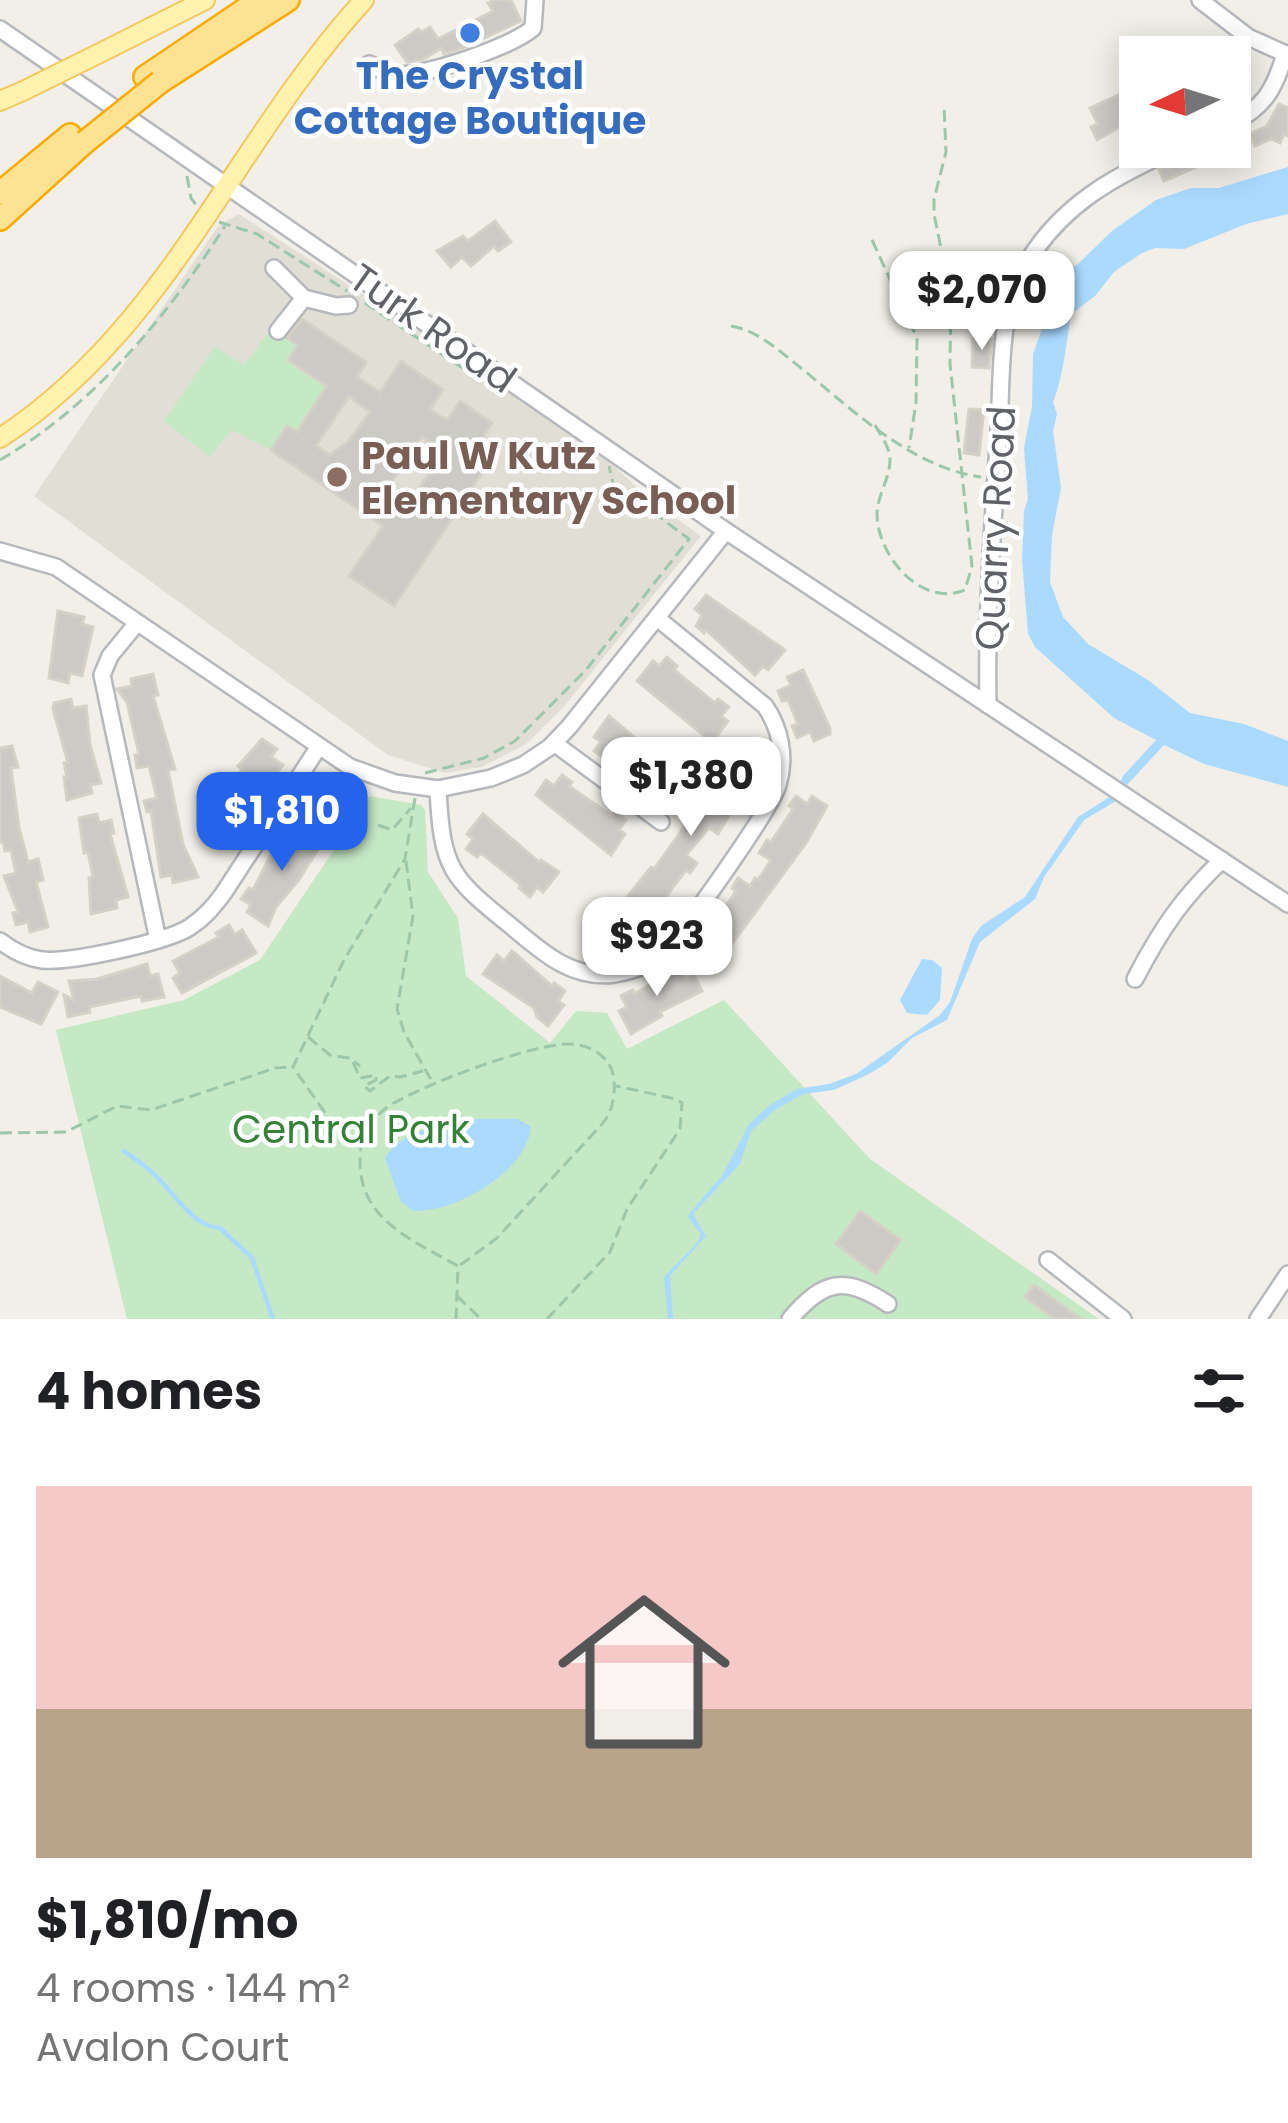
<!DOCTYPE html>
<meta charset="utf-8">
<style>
:root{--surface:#fff;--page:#f6f6f6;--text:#202124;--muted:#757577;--accent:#2563eb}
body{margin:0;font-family:Poppins,sans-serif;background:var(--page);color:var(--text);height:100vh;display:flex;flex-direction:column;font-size:45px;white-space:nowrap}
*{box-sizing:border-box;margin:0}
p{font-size:39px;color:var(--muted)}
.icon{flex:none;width:66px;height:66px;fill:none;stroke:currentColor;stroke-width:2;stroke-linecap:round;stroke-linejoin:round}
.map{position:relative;height:1319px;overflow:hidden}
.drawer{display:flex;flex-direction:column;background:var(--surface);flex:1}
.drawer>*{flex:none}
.needle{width:78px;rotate:266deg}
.controls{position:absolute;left:1119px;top:36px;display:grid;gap:24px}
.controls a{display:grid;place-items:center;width:132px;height:132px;border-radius:0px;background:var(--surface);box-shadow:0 6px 30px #0003;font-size:60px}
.price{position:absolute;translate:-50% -102px;padding:0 27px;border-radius:24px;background:#fff;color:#222;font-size:39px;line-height:78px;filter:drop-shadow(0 3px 6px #0008)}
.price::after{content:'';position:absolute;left:50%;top:72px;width:36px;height:27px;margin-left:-18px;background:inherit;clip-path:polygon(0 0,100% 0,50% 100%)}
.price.on{background:var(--accent);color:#fff}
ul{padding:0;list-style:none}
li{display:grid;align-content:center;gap:24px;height:636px;padding:0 36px}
li span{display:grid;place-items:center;height:372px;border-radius:0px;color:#555}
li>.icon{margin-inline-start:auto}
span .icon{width:216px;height:216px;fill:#fffc;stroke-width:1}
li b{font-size:51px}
h2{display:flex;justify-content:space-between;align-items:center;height:144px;padding:0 36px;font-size:51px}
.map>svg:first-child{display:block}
.education{fill:#e1ded6}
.green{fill:#c5e8c5}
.water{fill:#aadaff}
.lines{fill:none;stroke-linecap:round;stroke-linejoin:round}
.stream{stroke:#aadaff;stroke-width:4.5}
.building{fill:#cccac5;stroke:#d6d1c6;stroke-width:3;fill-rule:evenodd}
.minor-casing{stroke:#b5b8bc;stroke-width:20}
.major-casing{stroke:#f2c960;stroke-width:22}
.highway-casing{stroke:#f9ab00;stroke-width:26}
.path{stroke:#9cc7a9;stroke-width:3;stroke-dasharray:12 6;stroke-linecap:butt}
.minor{stroke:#fff;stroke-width:15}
.major{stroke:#fff2af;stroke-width:18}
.highway{stroke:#fde293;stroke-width:21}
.major-bridge-casing{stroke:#f2c960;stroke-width:22;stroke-linecap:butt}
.highway-bridge-casing{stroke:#f9ab00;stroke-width:26;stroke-linecap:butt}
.major-bridge{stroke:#fff2af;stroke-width:18}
.highway-bridge{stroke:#fde293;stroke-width:21}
.shop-dot{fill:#3f7fe0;stroke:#fff;stroke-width:4.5}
.education-dot{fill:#8d6e63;stroke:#fff;stroke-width:4.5}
.labels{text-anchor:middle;stroke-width:9;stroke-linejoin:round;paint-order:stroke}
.shop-label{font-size:39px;font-weight:bold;fill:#366cbe;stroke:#fff}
.street-label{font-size:39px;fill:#5f6368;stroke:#fff}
.education-label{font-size:39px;font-weight:bold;fill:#785e54;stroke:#fff;text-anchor:start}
.park-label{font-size:39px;fill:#348238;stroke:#fff}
</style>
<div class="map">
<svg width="1288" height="1319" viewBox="0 0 1288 1319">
<rect width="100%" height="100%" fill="#f1efe8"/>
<!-- education -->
<polygon class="education" points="239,214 582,436 647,497 701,536 563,708 525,745 481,767 445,773 388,755 34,496 219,225"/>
<!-- green -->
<g class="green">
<polygon points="273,326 298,345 289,359 327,386 297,432 287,426 271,450 231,430 210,457 164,421 215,346 244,365"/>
<polygon points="370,796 421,805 425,810 428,872 458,918 466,976 550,1043 576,1011 607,1013 627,1049 724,1000 870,1159 1099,1319 127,1319 56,1030 184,1000 260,960"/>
</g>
<!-- water -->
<g class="water">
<path d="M1288 167V214L1246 224 1184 249 1155 248 1142 253 1114 272 1095 296 1071 314C1066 344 1064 374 1053 402L1057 414 1053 431 1061 488 1052 535 1050 582 1063 617 1088 644 1148 680 1190 713 1244 724 1288 741V787L1204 764 1164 745 1127 785 1121 781 1123 776 1156 740 1114 718 1035 647 1028 634 1022 559 1024 511 1028 499 1024 448 1032 406 1033 354 1062 274 1078 264 1112 231 1156 200 1191 188H1219Z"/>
<polygon points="1111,796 1116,801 1084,820 1044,877 1035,899 980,942 947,1020 912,1038 887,1063 869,1074 834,1090 803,1094 775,1110 751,1131 740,1164 693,1214 706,1236 670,1276 673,1319 668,1319 664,1277 697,1243 701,1234 687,1216 722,1176 749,1124 770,1105 797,1089 829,1084 856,1074 940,1015 950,1002 972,939 981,926 1025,897 1078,817"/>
<polygon points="922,959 932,960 942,968 940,1000 927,1015 907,1013 900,1000"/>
<path d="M464 1119H518L531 1127C527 1172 455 1212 414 1211L401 1202 385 1158C401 1132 436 1126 464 1119Z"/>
</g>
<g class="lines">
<!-- stream -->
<path class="stream" d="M124 1151C135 1159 146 1166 155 1175 173 1192 194 1228 220 1228L252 1258 273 1319"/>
</g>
<!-- building -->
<g class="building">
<polygon points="494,0 511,0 521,21 462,48 444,54 441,48 424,59 407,62 395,45 418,29 422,32 430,27 438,39 493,11 488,3"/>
<polygon points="1125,92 1137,117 1097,140 1091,127 1098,124 1090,108"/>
<polygon points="1279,104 1288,108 1288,136 1284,134 1280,143 1271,139 1255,146 1249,134 1267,126"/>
<polygon points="1201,147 1242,147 1164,181 1159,170"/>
<polygon points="495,221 511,242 498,251 494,246 471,266 462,257 451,267 437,251 463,236 468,241"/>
<path d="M302 319 366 362 357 377 380 392 401 361 443 390 430 409 438 415 447 420 460 401 492 423 474 450 490 461 394 606 349 576 383 526 271 450 287 426 297 432 327 386 288 360 298 345 287 338ZM349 396 370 412 349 441 330 455 316 446ZM422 437 444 452 407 506 385 492Z"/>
<polygon points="973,338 992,339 989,368 972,367"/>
<polygon points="969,409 984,410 979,455 964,453"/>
<polygon points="706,595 785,650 768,670 763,666 755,675 706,630 704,633 696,626 702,615 695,609"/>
<polygon points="58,611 84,617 82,624 93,627 82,676 70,673 68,683 49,678"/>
<polygon points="667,657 677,666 674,670 715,703 718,699 729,707 721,716 728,721 712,742 637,681 653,661 659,666"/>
<polygon points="803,670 830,728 830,734 814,741 810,732 797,738 792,726 798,724 788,700 782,701 778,691 791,685 787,677"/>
<polygon points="153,674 158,695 153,696 175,769 168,770 183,844 198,877 173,883 172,875 161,877 151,811 147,812 144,801 157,798 149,766 137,768 135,755 139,754 127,702 117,689 132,686 131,679"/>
<polygon points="71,699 73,708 86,706 90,745 101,783 90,785 92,793 67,800 64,777 67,777 64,763 68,763 53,709 54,703"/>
<polygon points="609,716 673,770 663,784 656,779 648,785 608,755 605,759 594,751 601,742 594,737"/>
<polygon points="262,739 277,749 271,757 283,765 253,806 257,809 250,819 239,813 234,820 219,810 221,804 242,769 238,766"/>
<polygon points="12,746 18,767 11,768 19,828 28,862 38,859 43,880 36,882 48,927 30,932 28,922 16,925 13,913 18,912 4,876 16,873 11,850 5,851 3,842 0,842 0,748"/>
<polygon points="734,755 748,764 743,772 755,780 748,790 745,788 718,834 709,828 686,855 697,863 690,873 686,870 662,902 667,905 659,916 649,909 645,916 624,901 651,867 654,869 687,823 683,820 690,810 697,804 700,806"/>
<polygon points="562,775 572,782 569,786 612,816 615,812 626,820 619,830 625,834 611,855 536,795 546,780 554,786"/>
<polygon points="317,786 327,792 331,786 351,799 335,824 308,807"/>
<polygon points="796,796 807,804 812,796 827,806 806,843 715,967 701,957 706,950 694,941 721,913 736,891 732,888 738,878 750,886 755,878 758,880 771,860 759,853 767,840 771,842 793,809 789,806"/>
<polygon points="97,814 99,823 111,820 114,833 110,834 128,897 116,900 117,908 91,914 89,878 93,877 88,852 84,853 79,818"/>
<polygon points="483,814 540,863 541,860 559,872 543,892 537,887 530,897 519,888 521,885 481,853 477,857 466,849 473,839 467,834"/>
<polygon points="295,819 324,840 298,881 276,907 268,926 247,912 251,905 241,899 249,888 253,890 270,856 280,862 284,856 297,838 287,831"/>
<polygon points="229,925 235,935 242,930 256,953 182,993 173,978 180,973 173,961 219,937 216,933"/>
<polygon points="512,951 552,986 554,983 565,991 558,1001 564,1005 548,1026 537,1017 534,1008 483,974 497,955 504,961"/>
<polygon points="147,964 150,976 158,974 164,997 142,1001 141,996 89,1007 90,1012 68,1017 64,995 74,1000 69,981 97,979"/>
<polygon points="680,967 686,979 694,975 702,991 660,1012 662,1016 631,1034 619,1011 627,1007 621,996 633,990 634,994"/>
<polygon points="0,976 32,993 38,982 58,992 41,1024 0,1007"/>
<polygon points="860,1211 901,1240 876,1274 836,1244"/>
<polygon points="1034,1285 1081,1319 1055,1319 1025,1297"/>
</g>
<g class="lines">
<defs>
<g id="minor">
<polyline points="1200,0 1248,37 1288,55"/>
<polyline points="0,29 726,531 1288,904"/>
<path d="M369 64C378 68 387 74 396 75 423 77 513 46 533 28L535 0"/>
<path d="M1230 125C1264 107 1274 91 1285 54"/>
<polyline points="274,268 304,298"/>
<polyline points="278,331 304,298 336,306 349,305"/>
<polyline points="0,551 56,567 350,767 395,783 438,789 491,778 523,765 550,747 569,727 726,531"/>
<polyline points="137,623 110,656 102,675 158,940"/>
<path d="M988 705C986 612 993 522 999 430 1002 377 998 315 1024 268 1059 205 1117 174 1181 147"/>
<polyline points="554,743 661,822"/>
<path d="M438 789C442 869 450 877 511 926 542 952 572 980 615 974 633 971 652 964 664 951 685 931 771 809 778 785 786 758 781 729 765 706L657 618"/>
<path d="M0 941C13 951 26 958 42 960 70 963 167 942 190 927 204 918 213 907 223 894L318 748"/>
<path d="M1135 979C1161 929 1182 898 1222 860"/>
<polyline points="1048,1260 1123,1319"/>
<path d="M790 1319C824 1279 845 1276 888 1304"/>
<polyline points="1258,1319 1288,1274"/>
</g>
<g id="major">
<polyline points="110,48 205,0"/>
<polyline points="0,101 23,91"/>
<path d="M0 438C168 329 233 143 364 0"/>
</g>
<g id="highway">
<polyline points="145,77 259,0"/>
<polyline points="160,82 288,0"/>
<polyline points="0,193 70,135"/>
<polyline points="0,219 85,142"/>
</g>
</defs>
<!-- minor casing -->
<use href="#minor" class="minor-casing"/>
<!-- major casing -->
<use href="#major" class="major-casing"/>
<!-- highway casing -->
<use href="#highway" class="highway-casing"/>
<!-- path -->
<g class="path">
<polyline points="187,176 191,198 197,206"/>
<polyline points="219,222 257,234 347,291"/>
<polyline points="872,240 917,338 916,403 909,448"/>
<polyline points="365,303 497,391"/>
<path d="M731 326C759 331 779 351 801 368 854 411 911 467 981 477"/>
<path d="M875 425C881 436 890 447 890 460 890 479 877 495 877 515 878 556 921 608 965 590L972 566 950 364 951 297 934 214V199L946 152 944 106"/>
<path d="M0 460C94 405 167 317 225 226"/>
<polyline points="425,773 484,758 515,741 586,670 689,539 613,483 609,466"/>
<path d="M415 798 405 859 344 960 293 1067 333 1124 361 1148C352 1216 408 1238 458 1266L456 1319"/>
<polyline points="378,825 392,830 411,808"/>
<polyline points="406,861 413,916 397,1009 404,1032 434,1085"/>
<polyline points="308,1037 330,1055 349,1058 360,1066"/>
<polyline points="353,1062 360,1078 376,1075 376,1080 364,1086 370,1091 390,1076 400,1077 423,1071"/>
<polyline points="0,1133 66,1132 117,1106 151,1110 275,1068 291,1067"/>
<path d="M361 1146C366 1132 373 1118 386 1108 418 1086 531 1044 568 1044 591 1044 612 1057 614 1080 615 1096 613 1110 603 1123L497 1238 459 1266"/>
<polyline points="457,1296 481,1319"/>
<polyline points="547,1319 610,1252 627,1209 680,1129 682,1103 676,1099 616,1086"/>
</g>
<!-- minor -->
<use href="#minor" class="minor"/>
<!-- major -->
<use href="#major" class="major"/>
<!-- highway -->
<use href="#highway" class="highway"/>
<defs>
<polyline id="major-bridge" points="23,91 110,48"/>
<polyline id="highway-bridge" points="85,142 160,82"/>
</defs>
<!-- major-bridge casing -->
<use href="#major-bridge" class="major-bridge-casing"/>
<!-- highway-bridge casing -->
<use href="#highway-bridge" class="highway-bridge-casing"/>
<!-- major-bridge -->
<use href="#major-bridge" class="major-bridge"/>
<!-- highway-bridge -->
<use href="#highway-bridge" class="highway-bridge"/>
</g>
<!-- markers -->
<circle class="shop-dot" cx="470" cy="33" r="12"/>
<circle class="education-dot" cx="337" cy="477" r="12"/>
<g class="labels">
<!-- shop labels -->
<g class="shop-label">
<text x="470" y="89">The Crystal<tspan x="470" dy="45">Cottage Boutique</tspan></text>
</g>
<!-- street labels -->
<g class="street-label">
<text transform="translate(433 328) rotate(35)" y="14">Turk Road</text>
<text transform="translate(995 528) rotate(-87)" y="14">Quarry Road</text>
</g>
<!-- education labels -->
<g class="education-label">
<text x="361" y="469">Paul W Kutz<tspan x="361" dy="45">Elementary School</tspan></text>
</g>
<!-- park labels -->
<g class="park-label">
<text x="351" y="1143">Central Park</text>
</g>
</g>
</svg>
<div class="controls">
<a><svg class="needle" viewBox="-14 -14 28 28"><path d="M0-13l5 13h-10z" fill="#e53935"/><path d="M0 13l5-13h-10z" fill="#757577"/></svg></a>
</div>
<b class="price" style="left:982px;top:353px">$2,070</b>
<b class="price" style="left:691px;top:839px">$1,380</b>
<b class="price on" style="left:282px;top:874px">$1,810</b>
<b class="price" style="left:657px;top:999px">$923</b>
</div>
<section class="drawer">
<h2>4 homes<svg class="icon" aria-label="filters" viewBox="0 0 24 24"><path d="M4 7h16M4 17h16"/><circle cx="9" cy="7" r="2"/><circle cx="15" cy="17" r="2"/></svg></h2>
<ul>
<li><span style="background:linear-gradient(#f6c9c9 60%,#b9a48a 0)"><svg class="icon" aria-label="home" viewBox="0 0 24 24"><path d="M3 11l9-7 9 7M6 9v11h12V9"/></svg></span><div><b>$1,810/mo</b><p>4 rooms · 144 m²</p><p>Avalon Court</p></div></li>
</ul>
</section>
